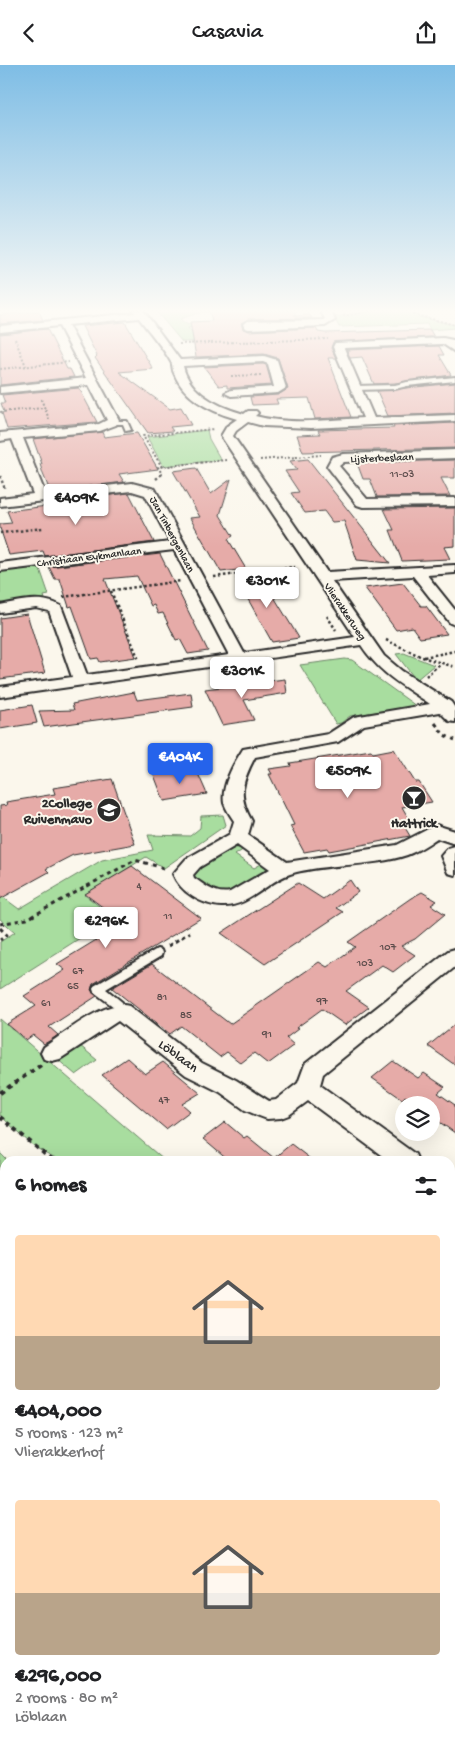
<!DOCTYPE html>
<meta charset="utf-8">
<style>
:root{--surface:#fff;--page:#f6f6f6;--text:#202124;--muted:#757577;--accent:#2563eb}
body{margin:0;font-family:"Gochi Hand",sans-serif;background:var(--page);color:var(--text);height:100vh;display:flex;flex-direction:column;font-size:19px;white-space:nowrap}
*{box-sizing:border-box;margin:0}
p{font-size:16px;color:var(--muted)}
.icon{flex:none;width:28px;height:28px;fill:none;stroke:currentColor;stroke-width:2;stroke-linecap:round;stroke-linejoin:round}
.map{position:relative;flex:1;overflow:hidden}
.side{position:absolute;left:0px;top:1091px;width:455px;height:601px;display:flex;flex-direction:column;background:var(--surface);border-radius:15px 15px 0 0;box-shadow:0 5px 20px #0002}
.side>*{flex:none}
.buttons{position:absolute;left:395px;top:1031px;display:grid;gap:10px}
.buttons a{display:grid;place-items:center;width:45px;height:45px;border-radius:50%;background:var(--surface);box-shadow:0 5px 20px #0002;font-size:25px}
.price{position:absolute;translate:-50% -42px;padding:0 11px;border-radius:5px;background:#fff;color:#222;font-size:16px;line-height:32px;filter:drop-shadow(0 1px 2px #0008)}
.price::after{content:'';position:absolute;left:50%;top:30px;width:15px;height:11px;margin-left:-8px;background:inherit;clip-path:polygon(0 0,100% 0,50% 100%)}
.price.on{background:var(--accent);color:#fff}
ul{padding:0;list-style:none}
li{display:grid;align-content:center;gap:10px;height:265px;padding:0 15px}
li span{display:grid;place-items:center;height:155px;border-radius:5px;color:#555}
li>.icon{margin-inline-start:auto}
span .icon{width:90px;height:90px;fill:#fffc;stroke-width:1}
li b{font-size:21px}
h2{display:flex;justify-content:space-between;align-items:center;height:60px;padding:0 15px;font-size:21px}
header{display:flex;justify-content:space-between;align-items:center;height:65px;padding:0 15px;background:var(--surface);font-size:22px;font-weight:600}
.map>svg:first-child{display:block}
.green{fill:#a8dd9f;stroke:#6a8465}
.building{fill:#e6aba8;stroke:#2b2b2b}
.lines{fill:none;stroke-linecap:round;stroke-linejoin:round}
.service-casing{stroke:#2b2b2b;stroke-width:4}
.minor-casing{stroke:#2b2b2b;stroke-width:4}
.path-far4{stroke:#2b2b2b;stroke-width:2;stroke-dasharray:2 2;stroke-linecap:butt}
.path-far3{stroke:#2b2b2b;stroke-width:2.5;stroke-dasharray:2.5 2.5;stroke-linecap:butt}
.path-far2{stroke:#2b2b2b;stroke-width:3;stroke-dasharray:4 4;stroke-linecap:butt}
.path-far1{stroke:#2b2b2b;stroke-width:4;stroke-dasharray:4.5 4.5;stroke-linecap:butt}
.path{stroke:#2b2b2b;stroke-width:5;stroke-dasharray:5.5 5.5;stroke-linecap:butt}
.service{fill:#fbf7ec;fill-rule:evenodd}
.minor{fill:#fbf7ec;fill-rule:evenodd}
.labels{text-anchor:middle;stroke-width:4;stroke-linejoin:round;paint-order:stroke}
.far-street-label{font-size:11px;fill:#2b2b2b;stroke:#fbf7ec}
.number-label{font-size:11px;fill:#5a4b4a}
.poi-label{font-size:14px;font-weight:bold;fill:#2b2b2b;stroke:#fbf7ec;text-anchor:end}
.street-label{font-size:14px;fill:#2b2b2b;stroke:#fbf7ec}
</style>
<header><svg class="icon" aria-label="back" viewBox="0 0 24 24"><path d="M15 5l-7 7 7 7"/></svg>Casavia<svg class="icon" aria-label="share" viewBox="0 0 24 24"><path d="M12 15V3M7 8l5-5 5 5M5 13v7h14v-7"/></svg></header>
<div class="map">
<svg width="455" height="1692" viewBox="0 0 455 1692">
<rect width="100%" height="100%" fill="#fbf7ec"/>
<filter id="ink" filterUnits="userSpaceOnUse"><feTurbulence type="fractalNoise" baseFrequency=".02" numOctaves="2"/><feDisplacementMap in="SourceGraphic" scale="10" xChannelSelector="R" yChannelSelector="G"/><feConvolveMatrix kernelMatrix="1 2 1 2 8 2 1 2 1" color-interpolation-filters="sRGB"/></filter>
<g filter="url(#ink)">
<!-- green -->
<g class="green">
<polygon points="155,245 178,245 182,248 192,245 215,245 198,248 180,254 186,259 200,259 200,261 188,263 198,275 218,276 182,277"/>
<polygon points="411,245 416,251 455,260 455,263 430,265 427,259 339,262 334,252 373,246"/>
<polygon points="207,365 209,374 221,395 163,401 147,372"/>
<polygon points="39,501 49,530 44,531 45,534 0,539 0,506"/>
<polygon points="404,588 434,600 416,615 396,589"/>
<polygon points="345,594 352,595 416,641 350,651 341,658 336,659 300,600"/>
<polygon points="223,750 226,760 164,803 146,792 85,830 113,852 0,924 0,877 15,867 0,854 0,830 19,844 102,795 153,785 148,770 190,771 200,763 201,751"/>
<polygon points="231,782 244,784 235,790 254,803 265,797 267,802 264,808 233,827 217,829 195,815 192,806"/>
<path d="M0 954 165 1096H61C36 1087 19 1068 0 1050Z"/>
<polygon points="79,980 97,995 76,1010 57,994"/>
<polygon points="0,1088 8,1096 5,1096 5,1141 0,1145"/>
<polygon points="5,1198 5,1549 0,1543 0,1202"/>
<polygon points="450,1412 455,1417 455,1513 450,1518"/>
<polygon points="110,1688 299,1688 295,1692 113,1692"/>
</g>
<!-- building -->
<g class="building">
<polygon points="209,245 295,245 295,251 310,250 312,253 248,254 241,258 243,264 249,266 316,263 318,267 325,268 430,265 434,272 333,277 331,283 336,293 328,293 351,352 315,354 309,333 276,334 278,339 252,340 250,332 278,330 288,324 278,293 264,289 196,292 190,257 212,256"/>
<polygon points="39,246 43,255 0,259 0,250"/>
<polygon points="125,257 153,304 119,307 170,344 181,342 191,360 170,362 173,366 148,368 95,293 97,291 82,261"/>
<polygon points="47,264 67,304 70,304 74,312 0,320 0,269"/>
<polygon points="439,281 444,290 439,290 451,310 395,318 374,319 362,292 350,293 347,285"/>
<polygon points="263,299 266,300 272,320 227,323 227,320 219,321 204,302"/>
<polygon points="455,318 455,348 388,351 377,326"/>
<polygon points="79,323 97,357 7,364 2,348 4,347 1,338 5,338 2,330"/>
<polygon points="455,358 455,383 303,387 297,370 320,369 318,365 394,363 393,361"/>
<polygon points="102,367 104,372 137,368 158,404 119,409 124,417 50,426 43,409 40,399 42,399 33,374"/>
<polygon points="308,394 333,426 390,498 357,495 344,456 332,457 324,446 305,448 303,445 291,428 299,427 285,406 297,405 290,396"/>
<polygon points="455,395 455,413 441,413 450,431 377,432 370,414 363,414 357,398"/>
<polygon points="196,403 211,429 231,414 220,450 233,471 228,474 246,504 221,507 190,453 200,452 173,406"/>
<polygon points="129,428 154,477 45,491 43,486 9,490 0,463 0,459 12,458 7,446 55,440 54,437"/>
<polygon points="455,443 455,481 444,482 450,494 402,496 390,465 394,465 384,444"/>
<polygon points="160,489 208,586 188,589 180,574 176,575 163,548 158,549 154,540 151,541 137,511 105,514 136,592 100,597 98,593 91,594 72,541 69,542 60,514 55,514 49,502"/>
<polygon points="261,510 273,527 271,527 299,573 272,577 236,513"/>
<polygon points="403,518 421,541 426,541 447,569 420,573 412,562 396,565 365,523"/>
<polygon points="27,549 45,608 0,614 0,553"/>
<polygon points="285,614 287,628 244,635 254,655 222,660 205,624"/>
<polygon points="134,627 137,635 191,628 193,642 44,662 39,646 74,645 72,639"/>
<polygon points="32,640 37,658 0,664 0,645"/>
<polygon points="394,684 415,717 419,717 432,737 402,742 412,759 404,761 410,771 329,786 327,783 304,787 290,761 294,760 269,709 272,709 269,704 291,701 290,698 371,685 373,688"/>
<polygon points="196,704 207,729 164,736 154,710"/>
<polygon points="112,714 135,779 73,790 46,804 49,807 0,834 0,741 7,740 6,737 55,729 53,723"/>
<polygon points="132,801 201,853 93,919 91,925 97,931 49,962 58,970 51,975 44,979 33,970 26,975 7,959 36,941 24,931 65,905 57,899 124,858 85,829"/>
<polygon points="350,815 358,827 336,843 343,847 265,899 221,868 298,818 323,834"/>
<polygon points="422,827 437,836 431,840 445,849 415,874 401,881 415,890 393,907 382,900 346,926 369,942 345,960 322,944 296,963 298,964 286,973 294,980 268,999 254,988 241,998 227,987 220,992 181,961 170,969 112,923 152,899 230,959 319,897 327,902 355,882 348,877 411,833"/>
<polygon points="455,959 455,1000 428,981"/>
<polygon points="127,993 145,1009 163,997 200,1028 182,1039 190,1046 166,1064 102,1010"/>
<polygon points="393,996 418,1013 424,1008 445,1022 438,1028 455,1040 455,1068 431,1051 431,1040 417,1040 405,1031 402,1034 372,1013"/>
<polygon points="225,1057 244,1073 247,1071 274,1093 291,1079 313,1096 229,1096 203,1074"/>
</g>
<g class="lines">
<defs>
<g id="service">
<polygon points="455,312 455,316 407,321 395,324 355,325 352,323 355,321 395,320 407,317"/>
<polygon points="112,356 127,356 131,365 126,366 123,359 110,359 109,358"/>
<polygon points="157,884 161,885 162,888 161,891 106,924 122,937 126,947 125,950 117,950 114,942 94,927 93,924 94,921"/>
</g>
<g id="minor">
<path d="M133 245H143L180 295 264 291 277 295 286 323 278 328 231 331 225 328 231 325 274 322 268 299 263 297 183 301C189 328 219 342 244 349L248 346H256L258 348 255 351C289 360 328 355 363 353L333 282 335 278 443 273 453 275 455 278V287L443 279 344 283 374 353 455 350V356L311 363 263 361 248 357 236 366 233 371 327 507 455 500V508L427 510 455 545V560L450 558 413 511 332 516 384 591 402 606 451 637 455 643V657L449 656 440 647 364 660 338 677 255 692C242 717 237 731 252 756L248 770 287 797 397 780 436 760 455 766V779L437 773C428 779 418 786 407 790 372 802 325 798 290 809 267 816 248 843 221 841 202 840 180 827 173 809L186 794 230 769 234 756C230 750 226 744 224 738 221 721 234 698 243 684L328 669 354 652 430 639C401 619 381 610 361 580L0 632V622L72 612 49 546 36 543 0 548V540C21 536 42 530 61 541L87 610 229 590 174 485 0 506V498L170 477 145 430 132 426 0 441V433L33 429 12 374 0 376V368L99 359 107 355 89 320 0 328V322L86 313 59 261 0 267V261L135 248ZM139 253C149 267 163 282 171 297 173 300 172 305 174 308 184 334 212 347 237 354L227 361 221 371 355 572 244 588 155 424 132 418 45 428 23 373 100 366 116 360 119 355 68 260ZM237 780 270 804 230 827C216 830 206 821 194 813L193 810 200 802Z"/>
<path d="M320 245H330L335 255 325 261 249 264 245 263 243 259 248 256C273 255 298 256 323 255L325 254Z"/>
<polygon points="455,385 455,393 344,397 339,401 367,434 455,433 455,441 363,442 357,440 327,401 332,392 343,389"/>
<polygon points="455,781 455,810 448,808 441,791 448,783"/>
<path d="M455 884V902L323 1009 320 1020 415 1089 418 1096H389L308 1036 289 1050 281 1053 267 1054 259 1051 245 1045 220 1027 186 1010 118 956 60 994 52 996 44 994 41 988 44 982C64 969 105 934 129 941L202 998 236 1015 269 1036 276 1035 298 1018 305 999 448 886Z"/>
<polygon points="450,1120 455,1121 455,1143 450,1142"/>
<polygon points="455,1580 455,1615 450,1617 450,1582"/>
<polygon points="359,1688 394,1688 393,1692 357,1692"/>
</g>
</defs>
<!-- service casing -->
<use href="#service" class="service-casing"/>
<!-- minor casing -->
<use href="#minor" class="minor-casing"/>
<!-- path-far4 -->
<g class="path-far4">
<polyline points="412,245 413,249 455,260"/>
<polyline points="343,251 375,245"/>
<polyline points="15,274 26,301"/>
<polyline points="179,279 328,274"/>
<polyline points="0,304 69,297"/>
<polyline points="231,311 262,310"/>
<polyline points="41,334 49,354"/>
<polyline points="0,347 44,343"/>
<polyline points="260,395 321,390"/>
<polyline points="162,402 143,371 214,364"/>
<polyline points="161,410 162,409 158,402 226,395"/>
</g>
<!-- path-far3 -->
<g class="path-far3">
<polyline points="0,411 5,424"/>
<polyline points="156,414 162,409"/>
<polyline points="0,468 43,463"/>
<polyline points="214,512 295,502"/>
<polyline points="111,526 139,595"/>
<polyline points="63,532 181,516"/>
<polyline points="327,551 336,565"/>
<polyline points="386,575 422,592 455,602"/>
<polyline points="424,592 455,586"/>
<polyline points="426,611 441,598"/>
</g>
<!-- path-far2 -->
<g class="path-far2">
<polyline points="435,658 444,670 455,675"/>
<polyline points="0,859 27,854 135,795 167,804"/>
<polyline points="0,863 7,870 0,875"/>
<polyline points="168,881 190,867"/>
</g>
<!-- path-far1 -->
<g class="path-far1">
<polyline points="0,1028 41,1000"/>
<polyline points="0,1052 53,1096"/>
</g>
<!-- path -->
<g class="path">
<polyline points="450,1388 455,1392"/>
<polyline points="450,1549 455,1543"/>
<polyline points="326,1692 329,1688"/>
</g>
<!-- service -->
<use href="#service" class="service"/>
<!-- minor -->
<use href="#minor" class="minor"/>
</g>
</g>
<!-- sky -->
<linearGradient id="sky" x2="0" y2="1"><stop stop-color="#7ebde5"/><stop offset="0.51" stop-color="#fdfbf6"/><stop offset="1" stop-color="#fdfbf6" stop-opacity="0"/></linearGradient>
<rect width="455" height="482" fill="url(#sky)"/>
<!-- icons -->
<defs>
<symbol id="bar-disc" viewBox="-11 -11 22 22"><circle r="9.5" fill="#2b2b2b" stroke="#fbf7ec"/><path d="M-6-5H6L.8 .8V4.5H3.5V6h-7V4.5H-.8V.8Z" fill="#fff"/></symbol>
<symbol id="school-disc" viewBox="-11 -11 22 22"><circle r="9.5" fill="#2b2b2b" stroke="#fbf7ec"/><path d="M0-5L7-2L0 1L-7-2ZM-4 1L0 2.5L4 1V4Q0 6-4 4Z" fill="#fff"/></symbol>
</defs>
<g fill-rule="evenodd">
<use href="#bar-disc" x="400" y="719" width="28" height="28"/>
<use href="#school-disc" x="95" y="731" width="28" height="28"/>
</g>
<g class="labels">
<!-- far-street labels -->
<g class="far-street-label">
<text transform="translate(382 392) rotate(-2)" y="4">Lijsterbeslaan</text>
<text transform="translate(173 469) rotate(62)" y="4">Jan Tinbergenlaan</text>
<text transform="translate(89 491) rotate(-7)" y="4">Christiaan Eykmanlaan</text>
<text transform="translate(346 546) rotate(56)" y="4">Vlierakkerweg</text>
</g>
<!-- number labels -->
<g class="number-label">
<text x="402" y="412">11-03</text>
<text x="139" y="824">4</text>
<text x="168" y="854">11</text>
<text x="388" y="885">107</text>
<text x="365" y="901">103</text>
<text x="78" y="909">67</text>
<text x="73" y="924">65</text>
<text x="162" y="935">81</text>
<text x="322" y="939">97</text>
<text x="46" y="941">61</text>
<text x="186" y="953">85</text>
<text x="267" y="972">91</text>
<text x="164" y="1038">47</text>
</g>
<!-- poi labels -->
<g class="poi-label">
<text x="92" y="742">2College<tspan x="92" dy="16">Ruivenmavo</tspan></text>
<text x="414" y="762" text-anchor="middle">Hattrick</text>
</g>
<!-- street labels -->
<g class="street-label">
<text transform="translate(179 990) rotate(36)" y="5">Löblaan</text>
</g>
</g>
</svg>
<div class="buttons">
<a><svg class="icon" aria-label="layers" viewBox="0 0 24 24"><path d="M12 4l9 5-9 5-9-5zM3 14l9 5 9-5"/></svg></a>
</div>
<b class="price" style="left:76px;top:461px">€409K</b>
<b class="price" style="left:267px;top:544px">€301K</b>
<b class="price" style="left:242px;top:634px">€301K</b>
<b class="price on" style="left:180px;top:720px">€404K</b>
<b class="price" style="left:348px;top:734px">€509K</b>
<b class="price" style="left:106px;top:884px">€296K</b>
<section class="side">
<h2>6 homes<svg class="icon" aria-label="filters" viewBox="0 0 24 24"><path d="M4 7h16M4 17h16"/><circle cx="9" cy="7" r="2"/><circle cx="15" cy="17" r="2"/></svg></h2>
<ul>
<li><span style="background:linear-gradient(#ffd9b3 65%,#b9a48a 0)"><svg class="icon" aria-label="home" viewBox="0 0 24 24"><path d="M3 11l9-7 9 7M6 9v11h12V9"/></svg></span><div><b>€404,000</b><p>5 rooms · 123 m²</p><p>Vlierakkerhof</p></div></li>
<li><span style="background:linear-gradient(#ffd9b3 60%,#b9a48a 0)"><svg class="icon" aria-label="home" viewBox="0 0 24 24"><path d="M3 11l9-7 9 7M6 9v11h12V9"/></svg></span><div><b>€296,000</b><p>2 rooms · 80 m²</p><p>Löblaan</p></div></li>
</ul>
</section>
</div>
